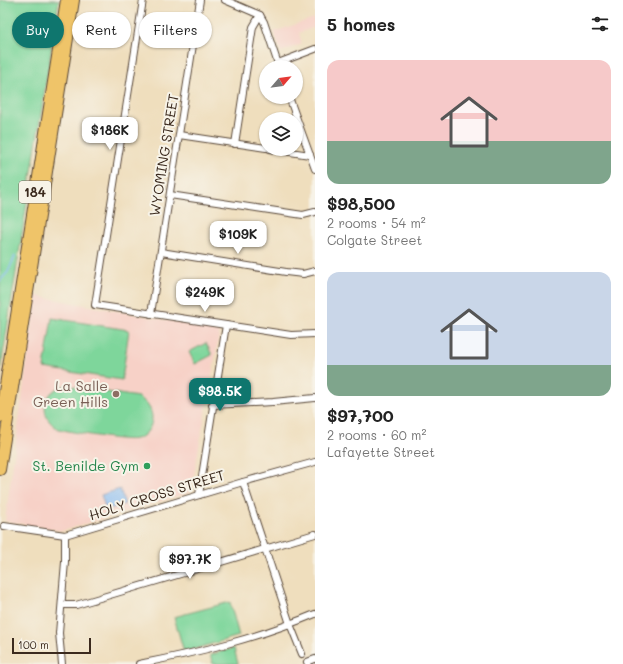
<!DOCTYPE html>
<meta charset="utf-8">
<style>
:root{--surface:#fff;--page:#f6f6f6;--text:#222;--muted:#767676;--accent:#0f766e}
body{margin:0;font-family:Mali,sans-serif;background:var(--page);color:var(--text);height:100vh;display:flex;flex-direction:column;font-size:15px;white-space:nowrap}
*{box-sizing:border-box;margin:0}
p{font-size:13px;color:var(--muted)}
.icon{flex:none;width:22px;height:22px;fill:none;stroke:currentColor;stroke-width:2;stroke-linecap:round;stroke-linejoin:round}
.map{position:relative;flex:1;overflow:hidden}
.drawer{display:flex;flex-direction:column;background:var(--surface);width:308px}
.drawer>*{flex:none}
.guide{position:absolute;left:12px;top:12px;width:243px;height:36px;display:flex;gap:8px}
.needle{width:26px;rotate:62deg}
.tools{position:absolute;left:259px;top:60px;display:grid;gap:8px}
.tools a{display:grid;place-items:center;width:44px;height:44px;border-radius:50%;background:var(--surface);box-shadow:0 1px 3px #0004;font-size:20px}
.scale{position:absolute;left:12px;bottom:10px;width:79px;box-sizing:border-box;padding-left:4px;border:2px solid #3b2a1e;border-top:0;font-size:11px;line-height:14px;white-space:nowrap;color:#3b2a1e;-webkit-text-stroke:3px #f7f3e8;paint-order:stroke}
.price{position:absolute;translate:-50% -34px;padding:0 9px;border-radius:8px;background:#fff;color:#222;font-size:13px;line-height:26px;filter:drop-shadow(0 1px 2px #0008)}
.price::after{content:'';position:absolute;left:50%;top:24px;width:12px;height:9px;margin-left:-6px;background:inherit;clip-path:polygon(0 0,100% 0,50% 100%)}
.price.active{background:var(--accent);color:#fff}
ul{padding:0;list-style:none}
li{display:grid;align-content:center;gap:8px;height:212px;padding:0 12px}
li span{display:grid;place-items:center;height:124px;border-radius:12px;color:#555}
li>.icon{margin-inline-start:auto}
span .icon{width:72px;height:72px;fill:#fffc;stroke-width:1}
li b{font-size:17px}
h2{display:flex;justify-content:space-between;align-items:center;height:48px;padding:0 12px;font-size:17px}
.chip{padding:0 14px;border-radius:18px;background:var(--surface);box-shadow:0 1px 3px #0004;font-size:14px;line-height:36px}
.chip.active{background:var(--accent);color:#fff}
main{display:flex;flex:1;min-height:0}
.map>svg:first-child{display:block}
.built{fill:#f7d1c7}
.green{fill:#7ed69b;stroke:#5c805c}
.water{fill:#84b9f2;stroke:#607288}
.lines{fill:none;stroke-linecap:round;stroke-linejoin:round}
.stream{stroke:#84b9f2;stroke-width:1.5}
.minor-casing{stroke:#564536;stroke-width:8}
.primary-casing{stroke:#564536;stroke-width:12}
.minor{stroke:#fff;stroke-width:6}
.primary{stroke:#efc469;stroke-width:10}
.education-dot{fill:#8d6e63;stroke:#f7f3e8;stroke-width:1.5}
.leisure-dot{fill:#2e9e5b;stroke:#f7f3e8;stroke-width:1.5}
.labels{text-anchor:middle;stroke-width:4;stroke-linejoin:round;paint-order:stroke}
.shield{fill:#f7f3e8;stroke:#73665b;stroke-width:1}
.shield-label{font-size:13px;font-weight:bold;fill:#3b2a1e}
.street-label{font-size:14px;fill:#3b2a1e;stroke:#f7f3e8}
.education-label{font-size:14px;fill:#785e54;stroke:#f7f3e8;text-anchor:end}
.leisure-label{font-size:14px;fill:#27864d;stroke:#f7f3e8;text-anchor:end}
</style>
<main>
<div class="map">
<svg width="315" height="664" viewBox="0 0 315 664">
<rect width="100%" height="100%" fill="#f7f3e8"/>
<filter id="ink" filterUnits="userSpaceOnUse"><feTurbulence type="fractalNoise" baseFrequency=".025" numOctaves="2"/><feDisplacementMap in="SourceGraphic" scale="8" xChannelSelector="R" yChannelSelector="G"/><feConvolveMatrix kernelMatrix="1 2 1 2 8 2 1 2 1" color-interpolation-filters="sRGB"/></filter>
<filter id="wash" filterUnits="userSpaceOnUse"><feTurbulence type="fractalNoise" baseFrequency=".012" numOctaves="4" result="noise"/><feDisplacementMap in="SourceGraphic" scale="16" xChannelSelector="R" yChannelSelector="G"/><feGaussianBlur stdDeviation="0.9" result="paint"/><feColorMatrix in="noise" values="0 0 0 0 0 0 0 0 0 0 0 0 0 0 0 0 0 1.4 0 .05"/><feComposite in="paint" operator="in"/></filter>
<g filter="url(#wash)">
<rect width="100%" height="100%" fill="#efdebd"/>
<!-- built -->
<g class="built">
<polygon points="314,18 315,27 299,33 302,44 281,52 274,32"/>
<polygon points="36,296 220,330 191,492 62,531 5,521"/>
</g>
<!-- green -->
<g class="green">
<polygon points="0,0 59,0 0,373"/>
<polygon points="52,318 129,330 122,380 44,368"/>
<polygon points="206,343 212,355 195,364 189,352"/>
<path d="M62 386H71L138 397C145 401 151 407 152 416 153 426 146 437 136 439 126 442 71 432 59 429 39 419 41 394 62 386Z"/>
<polygon points="230,602 239,636 184,652 174,617"/>
<polygon points="234,648 238,664 213,664 210,655"/>
</g>
<!-- water -->
<polygon class="water" points="120,489 125,504 106,510 101,495"/>
<g class="lines">
<!-- stream -->
<polyline class="stream" points="0,281 8,272 15,256"/>
</g>
</g>
<g filter="url(#ink)">
<g class="lines">
<defs>
<g id="minor">
<polyline points="143,0 95,305 291,335 315,334"/>
<polyline points="225,0 260,15 264,22 279,67"/>
<polyline points="278,63 315,49"/>
<polyline points="289,97 315,169"/>
<polyline points="179,135 266,148"/>
<polyline points="235,144 253,27 260,15"/>
<polyline points="270,149 310,155"/>
<polyline points="170,195 303,215 315,212"/>
<polyline points="161,252 286,272 303,274 315,271"/>
<polyline points="151,314 200,0"/>
<polyline points="212,405 273,402 315,398"/>
<polyline points="243,482 290,624 302,654"/>
<polyline points="199,495 226,325"/>
<polyline points="4,526 65,535 243,482 315,462"/>
<polyline points="62,605 76,605 315,534"/>
<polyline points="62,664 59,633 65,562 65,535"/>
<path d="M139 664C200 652 258 638 315 614"/>
<polyline points="308,664 307,662 315,659"/>
</g>
<g id="primary">
<polyline points="0,417 66,0"/>
<polyline points="0,470 74,0"/>
</g>
</defs>
<!-- minor casing -->
<use href="#minor" class="minor-casing"/>
<!-- primary casing -->
<use href="#primary" class="primary-casing"/>
<!-- minor -->
<use href="#minor" class="minor"/>
<!-- primary -->
<use href="#primary" class="primary"/>
</g>
</g>
<!-- markers -->
<circle class="education-dot" cx="116" cy="394" r="4"/>
<circle class="leisure-dot" cx="147" cy="466" r="4"/>
<g class="labels">
<!-- shield labels -->
<rect class="shield" x="19" y="181" width="32" height="22" rx="3"/>
<g class="shield-label">
<text x="35" y="197">184</text>
</g>
<!-- street labels -->
<g class="street-label">
<text transform="translate(164 155) rotate(-81)" y="5">WYOMING STREET</text>
<text transform="translate(157 495) rotate(-17)" y="5">HOLY CROSS STREET</text>
</g>
<!-- education labels -->
<g class="education-label">
<text x="108" y="391">La Salle<tspan x="108" dy="16">Green Hills</tspan></text>
</g>
<!-- leisure labels -->
<g class="leisure-label">
<text x="139" y="471">St. Benilde Gym</text>
</g>
</g>
</svg>
<div class="tools">
<a><svg class="needle" viewBox="-14 -14 28 28"><path d="M0-13l5 13h-10z" fill="#e53935"/><path d="M0 13l5-13h-10z" fill="#767676"/></svg></a>
<a><svg class="icon" aria-label="layers" viewBox="0 0 24 24"><path d="M12 4l9 5-9 5-9-5zM3 14l9 5 9-5"/></svg></a>
</div>
<div class="scale">100 m</div>
<b class="price" style="left:110px;top:151px">$186K</b>
<b class="price" style="left:238px;top:255px">$109K</b>
<b class="price" style="left:205px;top:313px">$249K</b>
<b class="price active" style="left:220px;top:412px">$98.5K</b>
<b class="price" style="left:190px;top:580px">$97.7K</b>
<div class="guide">
<a class="chip active">Buy</a>
<a class="chip">Rent</a>
<a class="chip">Filters</a>
</div>
</div>
<section class="drawer">
<h2>5 homes<svg class="icon" aria-label="filters" viewBox="0 0 24 24"><path d="M4 7h16M4 17h16"/><circle cx="9" cy="7" r="2"/><circle cx="15" cy="17" r="2"/></svg></h2>
<ul>
<li><span style="background:linear-gradient(#f6c9c9 65%,#7fa58c 0)"><svg class="icon" aria-label="home" viewBox="0 0 24 24"><path d="M3 11l9-7 9 7M6 9v11h12V9"/></svg></span><div><b>$98,500</b><p>2 rooms · 54 m²</p><p>Colgate Street</p></div></li>
<li><span style="background:linear-gradient(#c9d6e8 75%,#7fa58c 0)"><svg class="icon" aria-label="home" viewBox="0 0 24 24"><path d="M3 11l9-7 9 7M6 9v11h12V9"/></svg></span><div><b>$97,700</b><p>2 rooms · 60 m²</p><p>Lafayette Street</p></div></li>
</ul>
</section>
</main>
